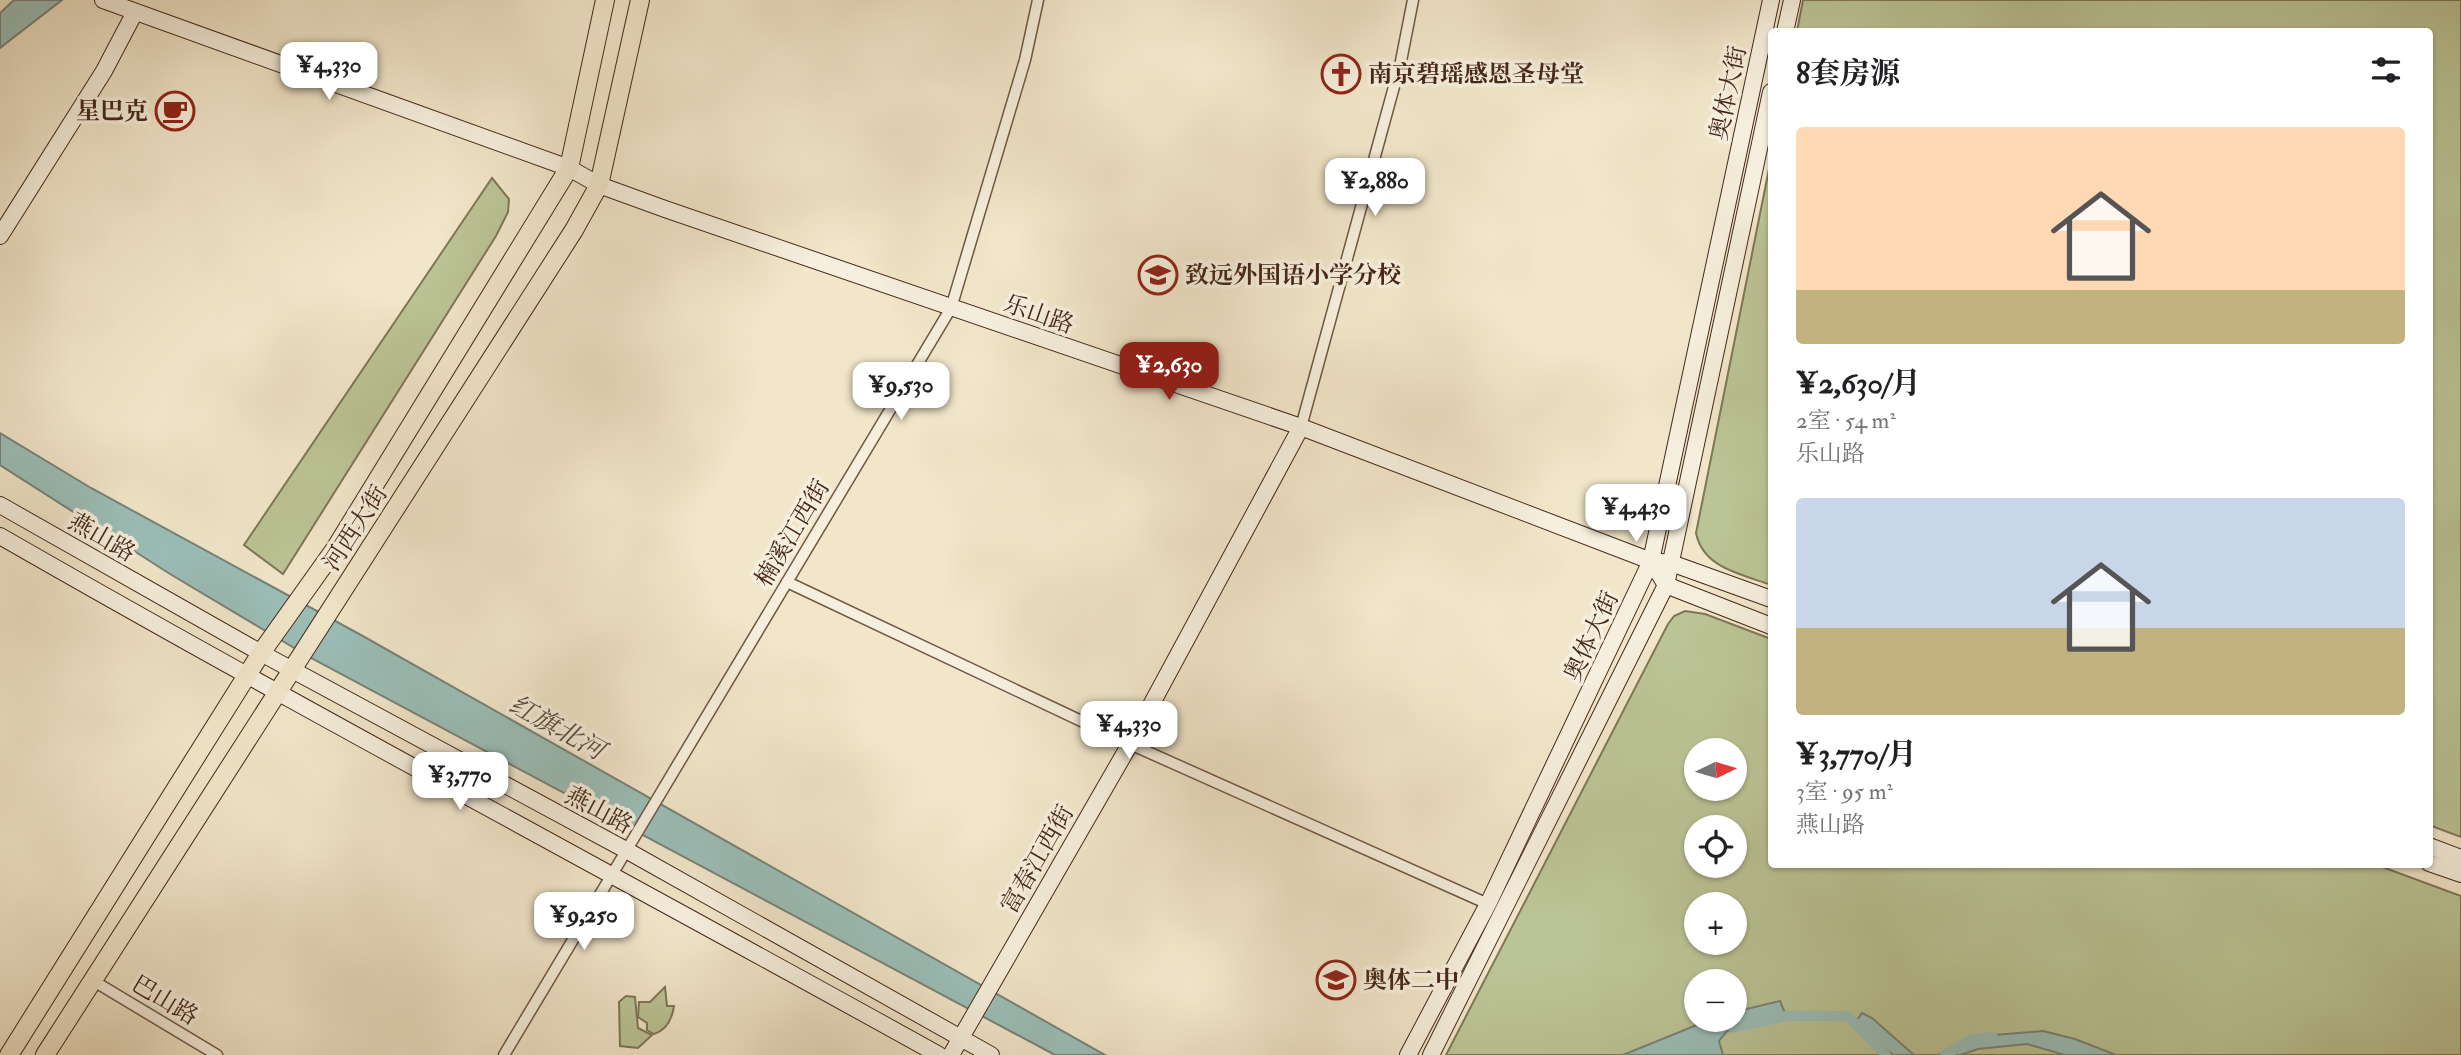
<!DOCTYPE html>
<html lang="zh">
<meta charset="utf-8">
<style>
:root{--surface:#fff;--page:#f2f2f2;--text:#202124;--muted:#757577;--accent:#8f2418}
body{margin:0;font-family:"IM FELL Double Pica","Noto Serif SC",serif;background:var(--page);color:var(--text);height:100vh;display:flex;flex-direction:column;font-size:26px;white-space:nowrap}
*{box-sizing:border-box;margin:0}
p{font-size:23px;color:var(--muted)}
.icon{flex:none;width:38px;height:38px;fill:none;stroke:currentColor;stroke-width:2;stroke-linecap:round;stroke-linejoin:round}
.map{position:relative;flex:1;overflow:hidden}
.side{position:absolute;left:1768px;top:28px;width:665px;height:840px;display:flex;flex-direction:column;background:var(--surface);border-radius:7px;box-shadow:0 2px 5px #0004}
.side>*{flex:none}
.needle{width:46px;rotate:85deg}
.buttons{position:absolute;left:1684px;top:738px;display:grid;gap:14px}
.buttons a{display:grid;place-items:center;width:63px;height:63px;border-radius:50%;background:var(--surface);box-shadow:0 2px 5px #0004;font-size:35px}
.price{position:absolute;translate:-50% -60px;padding:0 16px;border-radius:14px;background:#fff;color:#222;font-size:23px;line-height:46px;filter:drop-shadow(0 2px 4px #0008)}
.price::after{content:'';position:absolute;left:50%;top:42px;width:21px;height:16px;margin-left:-10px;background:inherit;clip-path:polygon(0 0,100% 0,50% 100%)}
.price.on{background:var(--accent);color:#fff}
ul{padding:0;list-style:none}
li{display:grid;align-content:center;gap:14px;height:371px;padding:0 28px}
li span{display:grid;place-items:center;height:217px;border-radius:7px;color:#555}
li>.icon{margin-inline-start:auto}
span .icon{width:126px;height:126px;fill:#fffc;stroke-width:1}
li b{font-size:30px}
h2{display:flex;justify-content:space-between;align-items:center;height:84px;padding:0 28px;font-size:30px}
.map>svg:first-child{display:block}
.green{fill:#bbc496;stroke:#807657;stroke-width:2;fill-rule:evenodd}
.water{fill:#9bbfb9;stroke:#798279;stroke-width:2}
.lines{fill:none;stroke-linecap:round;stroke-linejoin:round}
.canal{stroke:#9bbfb9;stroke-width:10}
.street-casing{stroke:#705744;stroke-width:13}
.secondary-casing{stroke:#452718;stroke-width:18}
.primary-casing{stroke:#452718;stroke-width:20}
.street{stroke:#f6efdd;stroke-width:10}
.secondary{stroke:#f6efdd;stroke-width:16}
.primary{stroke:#f1e6ca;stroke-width:18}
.labels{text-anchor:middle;stroke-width:7;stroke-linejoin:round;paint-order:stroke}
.poi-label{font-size:24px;font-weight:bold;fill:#452718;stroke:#f6efdd;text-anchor:start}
.street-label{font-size:24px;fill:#452718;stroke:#f6efdd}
.water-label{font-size:26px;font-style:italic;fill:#5a4d40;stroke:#f6efdd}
</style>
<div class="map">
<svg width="2461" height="1055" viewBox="0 0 2461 1055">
<rect width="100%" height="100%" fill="#f1e6ca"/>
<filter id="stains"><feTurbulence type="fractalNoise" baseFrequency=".00286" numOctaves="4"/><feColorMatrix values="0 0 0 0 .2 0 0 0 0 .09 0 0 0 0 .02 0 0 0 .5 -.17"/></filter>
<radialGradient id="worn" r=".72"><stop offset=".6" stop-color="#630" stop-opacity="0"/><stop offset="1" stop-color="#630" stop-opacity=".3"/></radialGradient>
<!-- green -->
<g class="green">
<polygon points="1803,0 2461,0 2461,837 2429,825 2429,32 1797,31"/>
<path d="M1771 159V585C1741 574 1703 568 1696 533Z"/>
<polygon points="492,178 509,199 508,212 496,236 283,574 244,545"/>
<path d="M1685 611 1705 614 1771 639V864L2377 865 2461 896V1055H1446L1668 624 1674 616ZM1696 751H1734V789H1696ZM1696 828H1734V866H1696ZM1696 905H1734V943H1696ZM1696 982H1734V1020H1696Z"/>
<path d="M665 987 667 1006H674C672 1019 667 1030 654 1034L647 1030V1023L638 1017 639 1002H650Z"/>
<polygon points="626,996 635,997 638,1028 652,1035 638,1048 620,1046 619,1002"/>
</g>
<!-- water -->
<g class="water">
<polygon points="14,0 62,0 0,48 0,13"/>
<polygon points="0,433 91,488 361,635 1105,1055 1055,1055 311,658 170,574 0,465"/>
<polygon points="1780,1001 1785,1013 1727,1031 1719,1041 1723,1055 1623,1055 1709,1020 1734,1020 1734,1012"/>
<polygon points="1862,1013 1872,1018 1914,1055 1893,1055 1860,1027 1857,1020"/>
<polygon points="2043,1031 2075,1039 2116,1055 2065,1055 2027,1044 1978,1049 1960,1055 1938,1055 1993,1035"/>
</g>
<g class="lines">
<!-- canal -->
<g class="canal">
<polyline points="1733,1028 1787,1016 1848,1016 1886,1055"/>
<polyline points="1945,1055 1972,1039 1993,1037"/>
</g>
<defs>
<g id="street">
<polyline points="1301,427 1401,61 1413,0"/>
<polyline points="787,582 1130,744 1488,904"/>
<polyline points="92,980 217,1055"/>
<polyline points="504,1055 951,308 1025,60 1038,0"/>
</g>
<g id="secondary">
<polyline points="103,0 569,168 599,185 665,209 1301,427 1651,561 1666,585 1771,626"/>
<polyline points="1785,32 1792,0"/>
<polyline points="0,236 104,71 135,12"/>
<polyline points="0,505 261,653 626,850 991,1055"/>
<path d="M0 536C310 714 626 881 939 1055"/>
<polyline points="1661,562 1671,563 1771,599"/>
<polyline points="2429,846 2461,858"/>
<polyline points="2429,863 2461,874"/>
<polyline points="951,1055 1130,744 1301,427"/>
<polyline points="1408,1055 1488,904 1651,561 1771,0"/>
<polyline points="1431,1055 1666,585 1771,92"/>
</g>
<g id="primary">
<polyline points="9,1055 261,653 335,549 569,168 605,0"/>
<polyline points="45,1055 574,230 599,185 640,0"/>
</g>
</defs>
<!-- street casing -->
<use href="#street" class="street-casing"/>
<!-- secondary casing -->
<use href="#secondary" class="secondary-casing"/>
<!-- primary casing -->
<use href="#primary" class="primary-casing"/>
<!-- street -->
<use href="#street" class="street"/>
<!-- secondary -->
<use href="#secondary" class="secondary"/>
<!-- primary -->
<use href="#primary" class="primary"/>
</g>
<!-- icons -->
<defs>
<symbol id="church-ring" viewBox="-11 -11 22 22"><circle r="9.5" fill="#f6efdd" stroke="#8f2418" stroke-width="1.5"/><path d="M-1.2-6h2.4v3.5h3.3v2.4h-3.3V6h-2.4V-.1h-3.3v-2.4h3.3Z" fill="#8f2418"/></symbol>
<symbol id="cafe-ring" viewBox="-11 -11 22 22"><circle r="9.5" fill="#f6efdd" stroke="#8f2418" stroke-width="1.5"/><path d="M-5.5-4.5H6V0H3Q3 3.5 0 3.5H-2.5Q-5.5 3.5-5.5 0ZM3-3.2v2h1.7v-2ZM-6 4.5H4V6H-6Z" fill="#8f2418"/></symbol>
<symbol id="school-ring" viewBox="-11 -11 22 22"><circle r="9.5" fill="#f6efdd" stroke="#8f2418" stroke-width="1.5"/><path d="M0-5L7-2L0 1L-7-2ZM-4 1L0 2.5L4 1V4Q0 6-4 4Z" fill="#8f2418"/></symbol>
</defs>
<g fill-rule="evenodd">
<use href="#church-ring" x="1319" y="52" width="44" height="44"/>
<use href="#cafe-ring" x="153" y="89" width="44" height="44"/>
<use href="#school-ring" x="1136" y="253" width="44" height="44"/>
<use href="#school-ring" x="1314" y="958" width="44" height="44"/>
</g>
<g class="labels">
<!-- poi labels -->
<g class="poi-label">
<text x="1368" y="82">南京碧瑶感恩圣母堂</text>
<text x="148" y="119" text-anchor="end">星巴克</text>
<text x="1185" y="283">致远外国语小学分校</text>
<text x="1363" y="988">奥体二中</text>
</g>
<!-- street labels -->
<g class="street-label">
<text transform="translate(1728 93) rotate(-78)" y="8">奥体大街</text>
<text transform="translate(1039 314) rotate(19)" y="8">乐山路</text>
<text transform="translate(355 528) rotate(-57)" y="8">河西大街</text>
<text transform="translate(792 533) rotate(-59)" y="8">楠溪江西街</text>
<text transform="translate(102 537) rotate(30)" y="8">燕山路</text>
<text transform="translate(1591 636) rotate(-65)" y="8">奥体大街</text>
<text transform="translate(599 810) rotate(28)" y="8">燕山路</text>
<text transform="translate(1037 859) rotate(-60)" y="8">富春江西街</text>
<text transform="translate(165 1000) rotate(31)" y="8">巴山路</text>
</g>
<!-- water labels -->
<g class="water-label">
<text transform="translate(557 727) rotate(29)" y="9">红旗北河</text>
</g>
</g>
<rect width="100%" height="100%" filter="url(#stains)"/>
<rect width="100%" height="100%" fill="url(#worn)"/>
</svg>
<div class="buttons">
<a><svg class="needle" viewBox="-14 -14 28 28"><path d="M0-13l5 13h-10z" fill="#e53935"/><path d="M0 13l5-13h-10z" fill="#757577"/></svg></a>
<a><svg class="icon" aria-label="locate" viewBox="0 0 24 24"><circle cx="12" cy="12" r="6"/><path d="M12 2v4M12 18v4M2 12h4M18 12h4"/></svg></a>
<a>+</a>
<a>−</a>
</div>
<b class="price" style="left:329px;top:102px">¥4,330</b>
<b class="price" style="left:1375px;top:218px">¥2,880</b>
<b class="price on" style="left:1169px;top:402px">¥2,630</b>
<b class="price" style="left:901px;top:422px">¥9,530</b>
<b class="price" style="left:1636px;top:544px">¥4,430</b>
<b class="price" style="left:1129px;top:761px">¥4,330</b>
<b class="price" style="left:460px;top:812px">¥3,770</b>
<b class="price" style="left:584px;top:952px">¥9,250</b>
<section class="side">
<h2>8套房源<svg class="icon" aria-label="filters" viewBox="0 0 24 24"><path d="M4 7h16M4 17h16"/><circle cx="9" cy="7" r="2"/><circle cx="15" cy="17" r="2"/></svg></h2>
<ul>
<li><span style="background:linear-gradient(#ffd9b3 75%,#c2b280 0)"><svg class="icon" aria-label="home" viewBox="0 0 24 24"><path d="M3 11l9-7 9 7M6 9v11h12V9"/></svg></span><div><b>¥2,630/月</b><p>2室 · 54 m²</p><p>乐山路</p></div></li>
<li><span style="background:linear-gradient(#c9d6e8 60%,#c2b280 0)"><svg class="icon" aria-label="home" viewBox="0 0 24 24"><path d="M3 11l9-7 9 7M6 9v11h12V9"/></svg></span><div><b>¥3,770/月</b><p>3室 · 95 m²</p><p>燕山路</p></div></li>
</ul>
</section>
</div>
